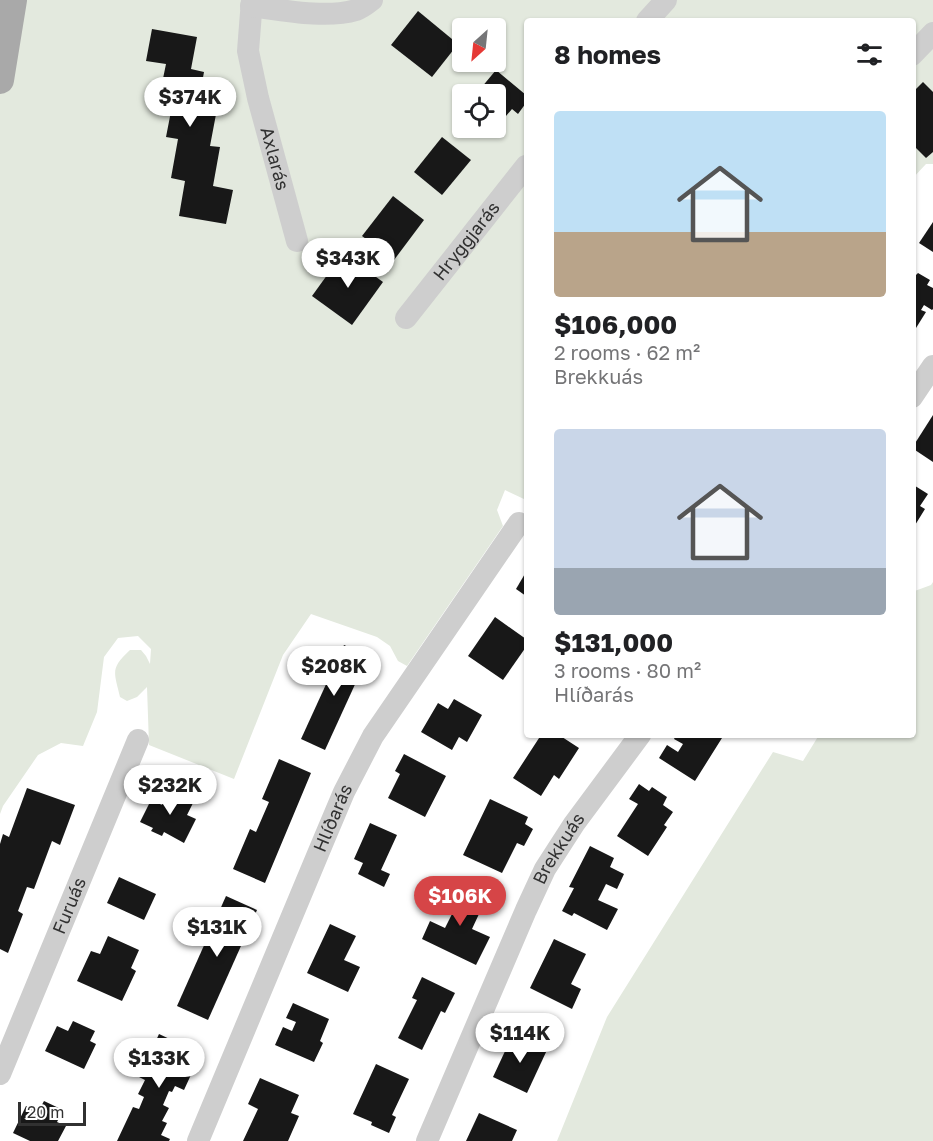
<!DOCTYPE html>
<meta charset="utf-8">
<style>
:root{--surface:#fff;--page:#f2f2f2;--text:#202124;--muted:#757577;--accent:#d64547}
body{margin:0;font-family:"Golos Text",sans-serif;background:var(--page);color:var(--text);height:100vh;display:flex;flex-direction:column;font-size:22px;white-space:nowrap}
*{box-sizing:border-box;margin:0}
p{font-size:20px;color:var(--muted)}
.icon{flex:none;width:33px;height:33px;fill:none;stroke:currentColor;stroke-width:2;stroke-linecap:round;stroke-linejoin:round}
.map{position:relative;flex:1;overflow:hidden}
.sheet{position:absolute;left:524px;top:18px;width:392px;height:720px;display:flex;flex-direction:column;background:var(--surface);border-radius:6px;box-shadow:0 2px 4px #0004}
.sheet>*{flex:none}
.needle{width:39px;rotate:207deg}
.buttons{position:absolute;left:452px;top:18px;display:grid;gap:12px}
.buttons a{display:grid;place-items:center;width:54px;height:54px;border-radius:6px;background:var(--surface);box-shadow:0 2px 4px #0004;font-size:30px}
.scale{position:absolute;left:18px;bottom:15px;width:68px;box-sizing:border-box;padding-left:6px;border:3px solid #313131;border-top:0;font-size:16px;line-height:21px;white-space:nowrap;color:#313131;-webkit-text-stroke:4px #fff;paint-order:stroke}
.price{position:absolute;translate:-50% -51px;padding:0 14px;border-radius:21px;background:#fff;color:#222;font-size:20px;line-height:39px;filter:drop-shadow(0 2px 3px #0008)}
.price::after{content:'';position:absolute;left:50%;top:36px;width:18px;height:14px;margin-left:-9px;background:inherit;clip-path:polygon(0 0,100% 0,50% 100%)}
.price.current{background:var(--accent);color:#fff}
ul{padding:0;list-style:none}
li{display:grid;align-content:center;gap:12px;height:318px;padding:0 30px}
li span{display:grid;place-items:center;height:186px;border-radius:6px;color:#555}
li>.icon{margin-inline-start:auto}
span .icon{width:108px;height:108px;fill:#fffc;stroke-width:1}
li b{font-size:26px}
h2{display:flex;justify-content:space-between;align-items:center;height:72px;padding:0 30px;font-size:26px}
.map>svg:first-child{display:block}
.green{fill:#e3e9de;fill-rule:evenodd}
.building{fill:#181818}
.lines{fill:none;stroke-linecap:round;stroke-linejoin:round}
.minor{stroke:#cecece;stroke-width:22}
.major{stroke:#a9a9a9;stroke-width:28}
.labels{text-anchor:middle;stroke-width:6;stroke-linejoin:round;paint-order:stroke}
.street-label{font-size:18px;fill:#313131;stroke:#fff}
</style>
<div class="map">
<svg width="933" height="1141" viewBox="0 0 933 1141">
<rect width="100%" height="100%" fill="#fff"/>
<!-- green -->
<g class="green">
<path d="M0 0H933V164H926L912 179V21H526V500L505 490 497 510 503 526 407 666 398 661 390 646 377 637 311 614 283 655 234 779 149 745 147 687 137 697 127 701 120 697C114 671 110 669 130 650H141L146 656 150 664 151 649 138 636 118 638 104 657 97 712 83 746 61 743 38 755 3 806 0 814ZM462 28H495V62H462ZM462 94H495V128H462Z"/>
<polygon points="933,582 933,1141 557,1141 607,1017 773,752 803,761 819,735 912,735 912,592 931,585"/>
</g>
<!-- building -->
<g class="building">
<polygon points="418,11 458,44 432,77 391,45"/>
<polygon points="152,29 197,37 191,69 204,72 198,105 217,109 210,146 220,147 213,186 233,190 226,224 179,216 185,181 171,178 178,139 166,137 173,101 159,98 166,64 146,61"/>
<polygon points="496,70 526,95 526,103 518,114 512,109 495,129 495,94 476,94"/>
<polygon points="923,82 933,92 933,152 926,158 912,144 912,93"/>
<polygon points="442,137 471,160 442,195 414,172"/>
<polygon points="393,196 424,220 394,260 362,236"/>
<polygon points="933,222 933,252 919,243"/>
<polygon points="343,253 383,282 352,325 312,296"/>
<polygon points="912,272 916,275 918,273 930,280 927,285 933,288 933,309 932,310 924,305 921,310 926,312 916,328 912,326"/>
<polygon points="933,415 933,462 912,448"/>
<polygon points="912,484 928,494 920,506 925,509 912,530"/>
<polygon points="526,572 526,596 516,589"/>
<polygon points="495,617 526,639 526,647 503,680 468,656"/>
<polygon points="344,645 368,656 325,750 301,739"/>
<polygon points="454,699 482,715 467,742 459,737 452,750 421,732 438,703 448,709"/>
<polygon points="541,735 559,735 579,748 559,779 554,775 541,796 513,778"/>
<polygon points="676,735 717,735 722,738 695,781 659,758 667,745 678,752 683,744 674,739"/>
<polygon points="404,754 446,776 425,817 388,798 400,774 395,771"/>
<polygon points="279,759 311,773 265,883 233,869 250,829 256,832 269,802 262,799"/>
<polygon points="639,784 649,791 652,787 667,797 663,805 673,812 664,825 667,827 648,856 617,836 638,804 629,799"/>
<polygon points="27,788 75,805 60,845 52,841 34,889 27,887 18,911 23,914 8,953 0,949 0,844 3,834 9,837"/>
<polygon points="169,789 194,801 187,815 196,819 184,843 164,832 162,836 151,831 153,828 140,822 151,800 162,805"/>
<polygon points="490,799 528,817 525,824 533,829 524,846 517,843 502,873 463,855"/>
<polygon points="370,823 397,835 381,870 390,874 384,887 358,874 363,863 354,859"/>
<polygon points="590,846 614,858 610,867 624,874 617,889 606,884 598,900 618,909 607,930 574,913 572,916 562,911 574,888 569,887"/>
<polygon points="119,877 156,894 144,920 107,903"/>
<polygon points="451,885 485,901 472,929 490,937 476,965 422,939 430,921 445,928 453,912 441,906"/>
<polygon points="226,896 257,910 208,1020 177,1006"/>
<polygon points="330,924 356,936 344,960 360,967 348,992 307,973"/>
<polygon points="108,936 139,950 131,968 136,971 122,1001 77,981 91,951 100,954"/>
<polygon points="554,939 586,954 571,984 581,989 572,1009 530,988"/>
<polygon points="422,977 455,993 445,1013 441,1011 422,1050 398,1038 417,1000 412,998"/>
<polygon points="293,1003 329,1019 320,1041 323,1043 314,1062 275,1045 283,1027 292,1031 296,1022 286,1018"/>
<polygon points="73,1021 95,1031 90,1041 96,1044 84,1069 45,1051 57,1026 68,1031"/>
<polygon points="159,1034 193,1050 193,1052 200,1055 184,1090 175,1086 172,1092 169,1091 163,1105 169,1108 162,1121 167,1123 161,1135 170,1139 169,1141 117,1141 133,1107 139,1109 144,1097 138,1094 145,1080 139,1077"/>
<polygon points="513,1034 547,1050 527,1093 493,1077"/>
<polygon points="376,1064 409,1079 392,1115 396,1117 389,1133 371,1125 372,1122 353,1114"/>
<polygon points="260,1078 299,1095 291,1113 299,1116 288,1141 243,1141 258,1109 248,1104"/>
<polygon points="44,1101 63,1110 57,1122 66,1126 58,1141 30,1141 13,1133 26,1106 38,1112"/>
<polygon points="479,1113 517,1130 512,1141 466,1141"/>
</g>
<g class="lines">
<!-- minor -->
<g class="minor">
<path id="s1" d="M252 0 248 51 258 98 297 241"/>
<path d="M251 6C282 10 326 19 356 10 362 8 367 4 372 0"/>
<polyline points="647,21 666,0"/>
<polyline points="912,55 933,33"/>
<path id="s2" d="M406 318 526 166"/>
<polyline points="912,397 933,366"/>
<path id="s3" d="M0 1074 138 740"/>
<path id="s4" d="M198 1141 325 837 344 792 373 736 519 523"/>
<path id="s5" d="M427 1141 526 910 545 869 574 824 640 735"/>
</g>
<!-- major -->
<polyline class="major" points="0,80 13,0"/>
</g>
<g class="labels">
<!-- street labels -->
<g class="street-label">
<text dy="6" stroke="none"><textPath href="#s1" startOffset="162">Axlarás</textPath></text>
<text dy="6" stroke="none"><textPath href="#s2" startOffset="98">Hryggjarás</textPath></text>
<text dy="6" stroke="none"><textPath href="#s4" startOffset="350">Hlíðarás</textPath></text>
<text dy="6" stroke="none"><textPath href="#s5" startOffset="321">Brekkuás</textPath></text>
<text dy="6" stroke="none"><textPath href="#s3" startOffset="182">Furuás</textPath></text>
</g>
</g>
</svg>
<div class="buttons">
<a><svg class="needle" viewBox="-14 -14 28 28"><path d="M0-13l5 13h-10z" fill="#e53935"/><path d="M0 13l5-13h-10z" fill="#757577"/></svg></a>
<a><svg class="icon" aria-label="locate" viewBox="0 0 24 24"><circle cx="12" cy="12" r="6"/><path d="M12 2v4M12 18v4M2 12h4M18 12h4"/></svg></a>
</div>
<div class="scale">20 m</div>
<b class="price" style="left:190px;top:128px">$374K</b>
<b class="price" style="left:348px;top:289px">$343K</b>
<b class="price" style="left:334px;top:697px">$208K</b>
<b class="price" style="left:170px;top:816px">$232K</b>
<b class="price current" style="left:460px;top:927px">$106K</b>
<b class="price" style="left:217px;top:958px">$131K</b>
<b class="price" style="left:520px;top:1064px">$114K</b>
<b class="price" style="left:159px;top:1089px">$133K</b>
<section class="sheet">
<h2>8 homes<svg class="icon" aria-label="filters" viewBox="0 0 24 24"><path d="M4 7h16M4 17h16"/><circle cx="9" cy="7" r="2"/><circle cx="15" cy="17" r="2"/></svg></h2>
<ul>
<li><span style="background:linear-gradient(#bfe0f5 65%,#b9a48a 0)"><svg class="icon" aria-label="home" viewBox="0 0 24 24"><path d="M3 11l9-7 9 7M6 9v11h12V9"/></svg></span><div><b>$106,000</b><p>2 rooms · 62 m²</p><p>Brekkuás</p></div></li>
<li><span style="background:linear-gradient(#c9d6e8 75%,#9aa5b1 0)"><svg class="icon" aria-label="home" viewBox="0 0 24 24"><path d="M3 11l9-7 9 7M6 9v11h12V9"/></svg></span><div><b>$131,000</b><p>3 rooms · 80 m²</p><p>Hlíðarás</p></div></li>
</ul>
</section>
</div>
